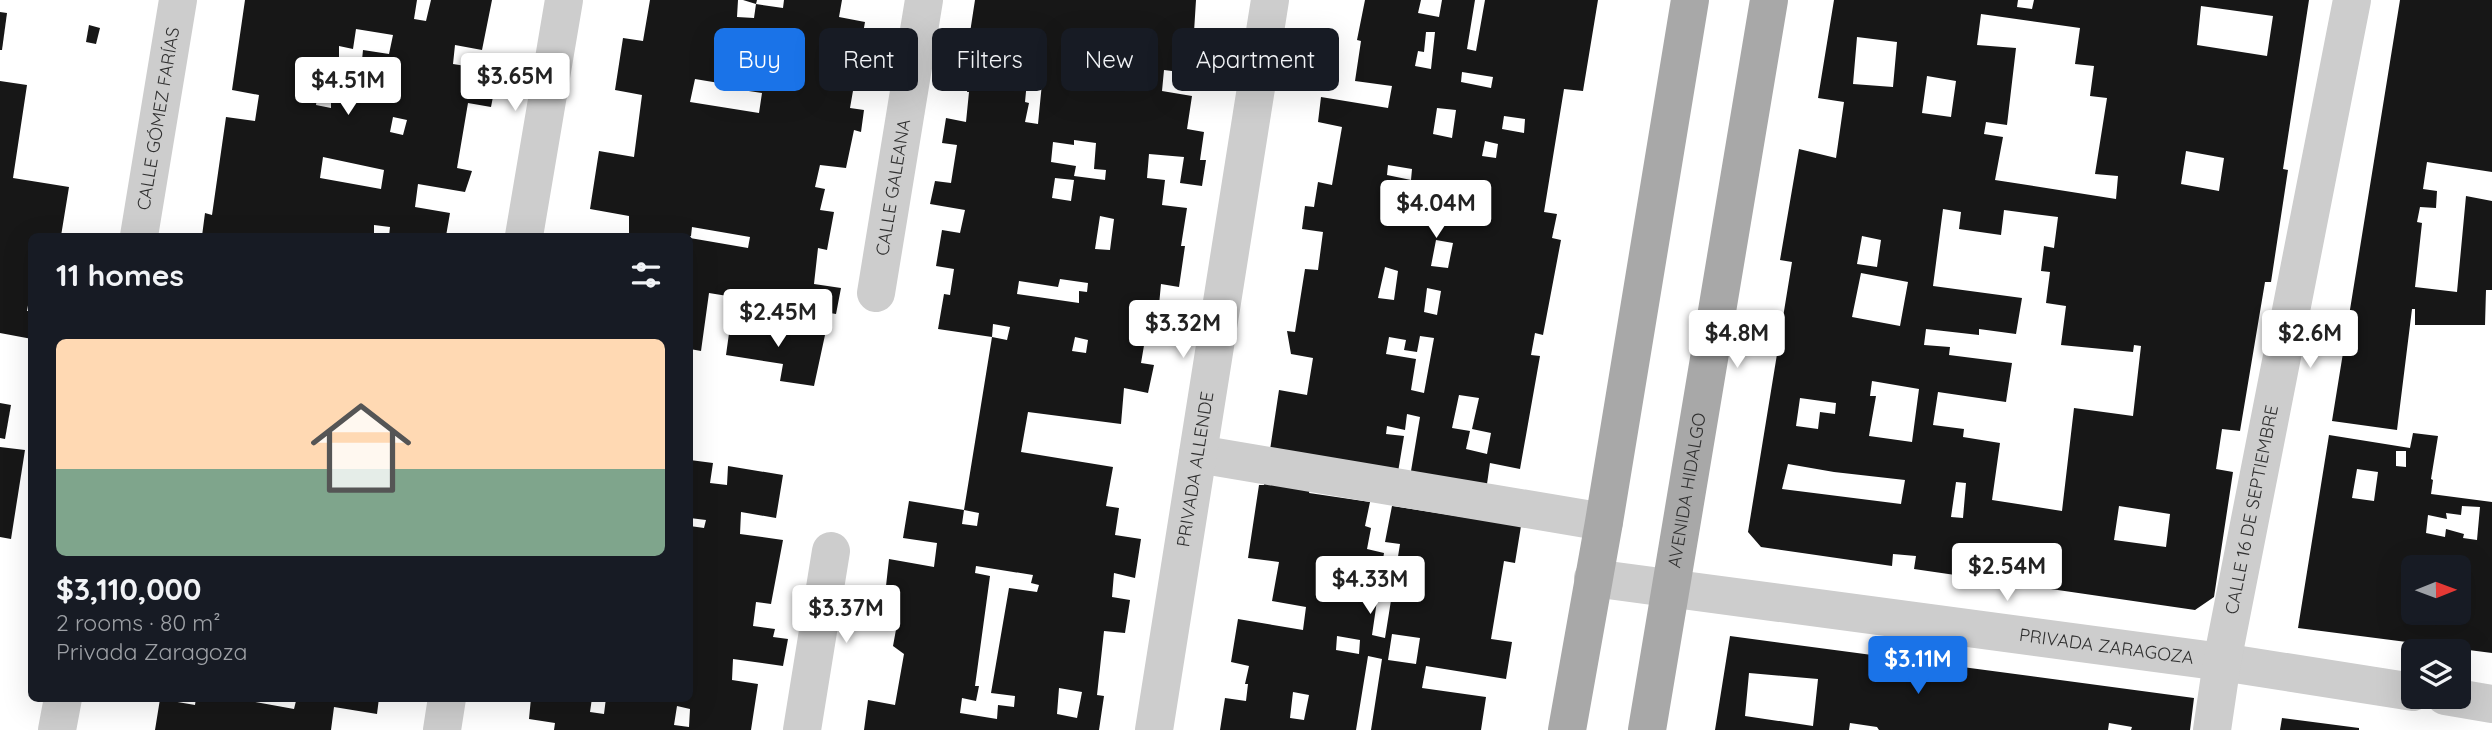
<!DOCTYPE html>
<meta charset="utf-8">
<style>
:root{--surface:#171b24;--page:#20242c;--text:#f1f3f6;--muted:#9ea1a6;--line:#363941;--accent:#1a73e8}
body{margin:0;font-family:Quicksand,sans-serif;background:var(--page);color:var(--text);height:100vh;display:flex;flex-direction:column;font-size:26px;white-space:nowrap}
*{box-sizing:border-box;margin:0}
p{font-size:23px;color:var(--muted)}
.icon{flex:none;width:38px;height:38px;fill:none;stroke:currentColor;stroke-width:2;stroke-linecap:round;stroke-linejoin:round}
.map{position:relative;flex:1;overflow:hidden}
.side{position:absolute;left:28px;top:233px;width:665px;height:469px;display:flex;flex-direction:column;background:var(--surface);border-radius:10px;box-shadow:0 7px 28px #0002}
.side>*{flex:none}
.hud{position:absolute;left:714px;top:28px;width:665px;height:63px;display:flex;gap:14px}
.needle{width:46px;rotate:89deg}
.buttons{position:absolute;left:2401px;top:555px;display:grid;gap:14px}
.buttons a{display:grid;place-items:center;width:70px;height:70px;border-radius:10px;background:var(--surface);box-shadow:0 7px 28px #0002;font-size:35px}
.price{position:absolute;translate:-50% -60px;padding:0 16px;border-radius:7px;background:#fff;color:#222;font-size:23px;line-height:46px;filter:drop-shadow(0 2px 4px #0008)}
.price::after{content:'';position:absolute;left:50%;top:42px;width:21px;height:16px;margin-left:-10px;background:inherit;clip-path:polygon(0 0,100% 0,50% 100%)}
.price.active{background:var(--accent);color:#fff}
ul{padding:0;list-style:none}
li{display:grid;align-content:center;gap:14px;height:371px;padding:0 28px}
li+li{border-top:2px solid var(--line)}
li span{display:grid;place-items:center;height:217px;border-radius:10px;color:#555}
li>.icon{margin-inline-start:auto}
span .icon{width:126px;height:126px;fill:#fffc;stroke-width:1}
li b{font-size:30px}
h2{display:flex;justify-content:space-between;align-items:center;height:84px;padding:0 28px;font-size:30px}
.chip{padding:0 24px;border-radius:10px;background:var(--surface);box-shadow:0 7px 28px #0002;font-size:24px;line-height:63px}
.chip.active{background:var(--accent);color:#fff}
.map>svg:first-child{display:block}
.building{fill:#171717;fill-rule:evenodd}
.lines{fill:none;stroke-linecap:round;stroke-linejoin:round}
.minor{stroke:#cdcdcd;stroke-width:38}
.major{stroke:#a8a8a8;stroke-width:38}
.labels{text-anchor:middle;stroke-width:7;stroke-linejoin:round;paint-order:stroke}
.street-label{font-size:18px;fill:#303030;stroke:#fff}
</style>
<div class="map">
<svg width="2492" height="730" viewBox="0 0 2492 730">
<rect width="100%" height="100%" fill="#fff"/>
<!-- building -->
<g class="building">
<path d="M245 0H417L414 19 426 21 431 0H492L482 50 455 45 453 64 498 71 491 107 468 103 457 168 472 171 465 192 418 184 415 207 450 213 446 236H389L390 227 374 225V236H202L205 213 212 215 226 117 255 121 259 95 232 90ZM356 29 393 35 389 54 363 50 362 60 339 58V46L353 49ZM318 91H331V108L316 105ZM393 117 407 120 403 135 390 132ZM323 157 384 170 381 189 320 178Z"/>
<path d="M650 0H738L737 17 754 18 756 4 743 0H757L756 4 783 8 784 0H842L839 17 865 22 850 108 864 110 861 132 854 130 846 168 820 165 815 187 825 189 820 210 834 212 827 250 818 248 814 284 841 288 836 314 709 293 701 351 690 349V238L748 248 750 237 692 227 691 236H629V216L590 209 599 151 634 157 642 95 615 90 623 38 643 41ZM695 79 743 87 742 90 762 93 759 113 690 102Z"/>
<path d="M975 0H1196L1193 48 1197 47 1195 74 1164 70 1162 91 1192 96 1187 129 1204 132 1200 160H1206L1202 186 1180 183 1184 157 1149 154 1147 178 1165 180 1162 205 1187 208 1181 246H1185L1179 287 1161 284 1159 305 1176 308 1171 332 1147 328 1141 363 1154 365 1148 393 1124 388 1121 424 1028 412 1021 452 1113 467 1106 506 1119 508 1115 535 1141 539 1135 578 1114 573 1112 597 1130 600 1125 633 1104 631 1097 695 1104 696 1099 730H864L868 700 895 705 904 654 893 646 897 624 882 622 889 559 934 567 937 543 903 538 909 501 964 510 962 524 977 526 979 513 964 510 992 337 1007 340 1010 327 993 324 992 337 938 329 944 294 950 295 954 269 936 266 942 230 960 233 965 210 930 204 935 181 951 183 957 145 942 143 946 118 966 122 969 92H967L973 62 957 60 962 37 969 39ZM1087 57 1110 62 1107 82 1084 79ZM1027 81 1042 83 1038 124 1025 122 1029 103 1025 102ZM1074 140 1096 143 1094 169 1106 170 1105 180 1074 176 1076 166 1051 162 1053 142 1074 145ZM1055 178 1074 180 1071 201 1052 198ZM1100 216 1114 219 1110 250 1095 249ZM1060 279 1088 283 1087 292 1079 291V303L1017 294 1019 281 1058 287ZM1075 337 1088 340 1086 353 1072 351ZM976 566 1033 575 1031 583 1039 585 1037 592 1009 588 991 693 1015 696 1014 707 998 705 997 719 960 713 962 698 976 701 979 686H975L990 576 975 573ZM1059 688 1082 692 1077 718 1057 714Z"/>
<path d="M1365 0H1421L1418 13 1439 17 1442 0H1475L1467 49 1476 51 1485 0H1598L1583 91 1564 89 1544 212 1557 214 1552 238 1561 240 1543 335 1535 333 1531 355 1540 356 1520 469 1490 463 1486 491 1410 477 1420 417 1407 414 1405 430 1387 426 1386 434 1404 436 1398 472 1270 450 1279 390 1307 395 1313 358 1291 354 1287 331 1295 332 1305 269 1318 270 1323 232 1302 229 1305 206 1314 207 1318 182 1332 185 1342 127 1318 122 1321 97 1388 108 1392 86 1355 81 1361 41 1357 40ZM1426 32H1435L1431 69 1415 66 1418 51 1424 52ZM1462 72 1493 77 1491 88 1461 82ZM1437 108 1456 110 1452 138 1433 134ZM1504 116 1525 119 1524 133 1502 129ZM1485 141 1498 144 1496 158 1482 156ZM1388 165 1412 169 1411 180 1387 175ZM1436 240 1453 243 1448 268 1431 266ZM1385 267 1398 271 1394 300 1378 298ZM1427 288 1441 291 1437 315 1424 312ZM1420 336 1434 338 1424 393 1411 390 1416 359 1386 354 1389 337 1406 340 1404 350 1417 352ZM1459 395 1479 398 1472 429 1491 433 1487 454 1466 449 1470 431 1452 428Z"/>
<path d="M1834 0H2018L2017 7 2032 9 2034 0H2309L2283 169 2288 170 2271 282H2265L2240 431 2222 429 2216 469 2233 472 2214 597 2195 610 1914 569 1916 556 1893 554 1892 566 1761 547 1748 532 1792 262 1780 260 1799 149 1836 158 1844 102 1818 98ZM2201 6 2273 16 2267 56 2197 45ZM1981 14 2080 28 2075 64 2094 66 2090 96 2107 98 2095 174 2118 176 2116 199 1995 180 2003 137 1984 134 1986 122 2007 125 2016 48 1977 45ZM1857 37 1897 42 1893 87 1853 84ZM1927 76 1956 81 1951 117 1922 113ZM2186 151 2224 158 2219 191 2181 184ZM1943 209 1961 212 1959 229 2001 235 2004 210 2058 217 2054 248 2044 246 2041 271 2050 272 2046 303 2066 306 2061 345 2133 352 2134 345 2141 346 2133 416 2074 408 2062 511 1992 500 2000 443 1963 437 1964 429 1933 425 1938 392 2006 402 2012 363 1949 355 1950 347 1924 345 1926 329 1979 335V329L2016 334 2022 298 1933 286ZM1862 236 1881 240 1877 267 1857 264ZM1861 273 1908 282 1900 326 1852 317ZM1872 381 1919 389 1912 442 1869 436 1876 396H1870ZM1800 398 1836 403 1835 414 1820 412 1818 429 1796 426ZM1788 464 1834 472 1905 480 1901 504 1782 489ZM1956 482 1966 483 1963 518 1951 517ZM2119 506 2170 514 2166 547 2114 540Z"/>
<polygon points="2400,0 2492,0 2492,172 2427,162 2423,189 2437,191 2436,208 2420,207 2417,222 2422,223 2415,287 2457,292 2466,196 2492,201 2492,290 2486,290 2485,325 2415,325 2415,309 2412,309 2397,430 2332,421"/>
<polygon points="0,12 7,13 2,50 0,50"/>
<polygon points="89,25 100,28 96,44 86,42"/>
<polygon points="0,81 27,85 13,178 69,187 61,236 32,236 32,283 27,311 32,311 32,339 0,333"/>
<polygon points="731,319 825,335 814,386 780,381 783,364 726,355"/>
<polygon points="0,403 11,405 5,439 0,438"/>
<path d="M2413 433 2438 436 2431 479 2433 480 2431 494 2492 502V653L2298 628 2329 435 2410 448ZM2396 451H2406V467L2396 466ZM2357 469 2378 472 2374 501 2352 498ZM2462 506 2480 507 2477 540 2463 538 2464 534 2446 529 2445 537 2426 533 2428 515 2447 519 2446 513 2461 515ZM2413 567H2459V612H2413Z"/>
<polygon points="0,447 25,450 11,539 0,537"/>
<path d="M690 460 713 463 710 483 727 485 728 466 783 475 776 518 741 512 740 534 783 540 771 604 756 602 753 626 775 629 773 637 788 639 783 666 733 659 732 680 758 684 751 730H554L555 723 529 719 531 698H592L590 712 604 714 606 698H690V526L704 528 706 520 690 518ZM677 706 690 709 689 727 674 725Z"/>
<path d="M1265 480 1310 488 1309 493 1370 502 1365 526 1371 528 1367 549 1384 553 1372 635 1385 638 1400 544 1385 542 1392 506 1521 526 1515 563 1504 561 1491 639 1512 642 1506 679 1426 666 1422 688 1486 697 1481 730H1371L1382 659 1368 656 1356 730H1220L1225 698 1246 701 1248 684H1245L1249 666 1231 662 1238 619 1303 630 1306 607 1272 601 1279 562 1248 558 1259 485H1264ZM1392 634 1420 638 1416 664 1388 660ZM1337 636 1360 640 1359 654 1336 650ZM1293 692 1309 695 1304 720 1290 718Z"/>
<path d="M1730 636 2194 698 2190 730H2131L2132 727 2109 723 2108 730H1879L1877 727 1850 723 1849 730H1715ZM1749 673 1818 679 1813 726 1745 716Z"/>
<polygon points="196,698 234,698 294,709 296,701 288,698 379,698 377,714 334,707 331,730 155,730 160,699 195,705"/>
<polygon points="2282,718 2359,728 2359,730 2280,730"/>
</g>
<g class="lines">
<!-- minor -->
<g class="minor">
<path id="s1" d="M139 236 178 0"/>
<polyline points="524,236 564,0"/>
<path id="s2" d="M876 293 924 0"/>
<polyline points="1198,454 1604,522"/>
<path id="s3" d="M1593 578 2222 662 2413 692"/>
<polyline points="2445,696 2492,704"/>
<polyline points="57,730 63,698"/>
<polyline points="442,730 447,698"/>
<polyline points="802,730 831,551"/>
<path id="s4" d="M1154 730 1270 0"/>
<path id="s5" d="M2212 730 2222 662 2352 0"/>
</g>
<!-- major -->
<g class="major">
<polyline points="1567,730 1604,522 1690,0"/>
<path id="s6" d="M1647 730 1769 0"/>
</g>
</g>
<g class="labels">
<!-- street labels -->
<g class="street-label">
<text dy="6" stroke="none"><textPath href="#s1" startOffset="119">CALLE GÓMEZ FARÍAS</textPath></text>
<text dy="6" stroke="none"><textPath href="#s2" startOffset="107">CALLE GALEANA</textPath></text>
<text dy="6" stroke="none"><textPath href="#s4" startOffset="264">PRIVADA ALLENDE</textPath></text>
<text dy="6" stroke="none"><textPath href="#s6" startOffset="243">AVENIDA HIDALGO</textPath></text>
<text dy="6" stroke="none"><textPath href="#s5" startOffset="224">CALLE 16 DE SEPTIEMBRE</textPath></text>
<text dy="6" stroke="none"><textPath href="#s3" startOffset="518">PRIVADA ZARAGOZA</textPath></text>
</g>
</g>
</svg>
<div class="buttons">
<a><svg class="needle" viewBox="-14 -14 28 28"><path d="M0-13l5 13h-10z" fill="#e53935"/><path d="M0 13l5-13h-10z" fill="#9ea1a6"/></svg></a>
<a><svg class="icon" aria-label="layers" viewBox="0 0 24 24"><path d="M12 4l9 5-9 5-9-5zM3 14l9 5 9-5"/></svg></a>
</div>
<b class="price" style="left:515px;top:113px">$3.65M</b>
<b class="price" style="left:348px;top:117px">$4.51M</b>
<b class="price" style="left:1436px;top:240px">$4.04M</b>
<b class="price" style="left:778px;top:349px">$2.45M</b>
<b class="price" style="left:1183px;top:360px">$3.32M</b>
<b class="price" style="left:1737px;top:370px">$4.8M</b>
<b class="price" style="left:2310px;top:370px">$2.6M</b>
<b class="price" style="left:2007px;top:603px">$2.54M</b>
<b class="price" style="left:1370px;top:616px">$4.33M</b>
<b class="price" style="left:846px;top:645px">$3.37M</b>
<b class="price active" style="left:1918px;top:696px">$3.11M</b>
<div class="hud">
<a class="chip active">Buy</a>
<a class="chip">Rent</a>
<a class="chip">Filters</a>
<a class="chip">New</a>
<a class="chip">Apartment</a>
</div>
<section class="side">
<h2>11 homes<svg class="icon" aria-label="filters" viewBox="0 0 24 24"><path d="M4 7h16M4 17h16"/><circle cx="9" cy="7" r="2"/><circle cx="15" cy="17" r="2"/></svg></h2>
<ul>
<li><span style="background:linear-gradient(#ffd9b3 60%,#7fa58c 0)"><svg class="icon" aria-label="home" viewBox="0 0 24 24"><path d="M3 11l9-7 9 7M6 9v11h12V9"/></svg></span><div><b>$3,110,000</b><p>2 rooms · 80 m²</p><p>Privada Zaragoza</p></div></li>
</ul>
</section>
</div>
